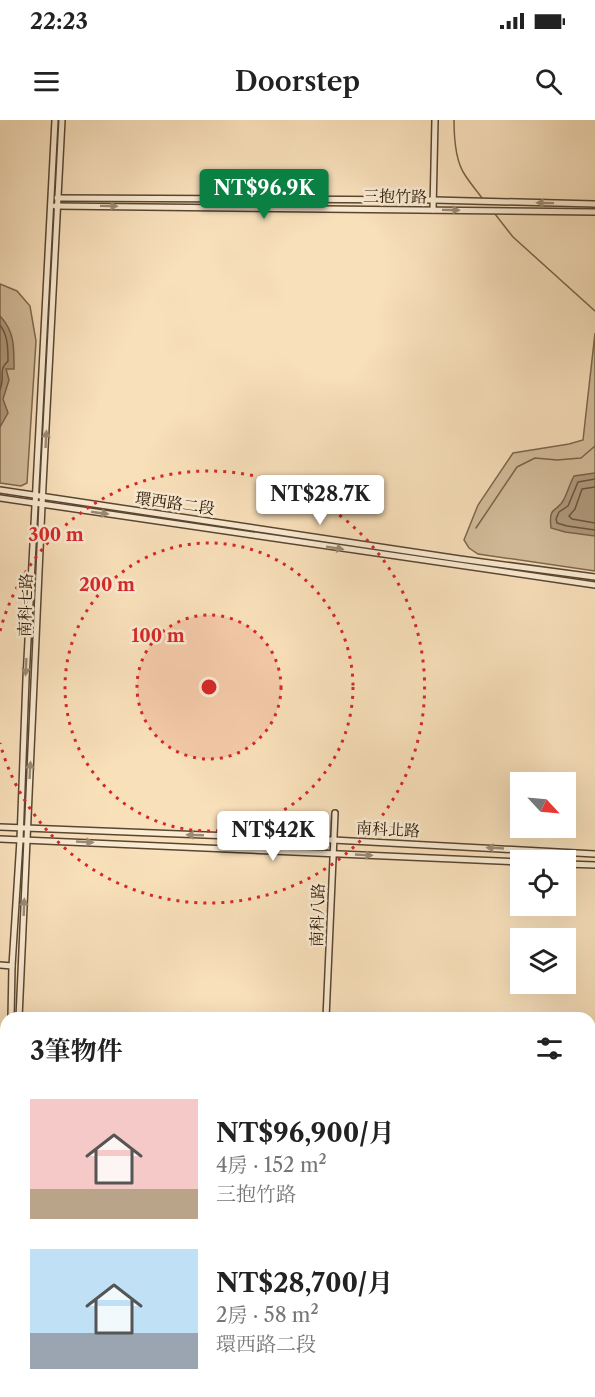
<!DOCTYPE html>
<html lang="zh-TW">
<meta charset="utf-8">
<style>
:root{--surface:#fff;--page:#f6f6f6;--text:#222;--muted:#767676;--accent:#0b8043}
body{margin:0;font-family:"Libre Caslon Text","Noto Serif TC",serif;background:var(--page);color:var(--text);height:100vh;display:flex;flex-direction:column;font-size:22px;white-space:nowrap}
*{box-sizing:border-box;margin:0}
p{font-size:20px;color:var(--muted)}
.icon{flex:none;width:33px;height:33px;fill:none;stroke:currentColor;stroke-width:2;stroke-linecap:round;stroke-linejoin:round}
.map{position:relative;flex:1;overflow:hidden}
.sheet{position:absolute;left:0px;top:892px;width:596px;height:386px;display:flex;flex-direction:column;background:var(--surface);border-radius:18px 18px 0 0;box-shadow:0 6px 24px #0002}
.sheet>*{flex:none}
.needle{width:39px;rotate:116deg}
.fabs{position:absolute;left:510px;top:652px;display:grid;gap:12px}
.fabs a{display:grid;place-items:center;width:66px;height:66px;border-radius:0px;background:var(--surface);box-shadow:0 6px 24px #0002;font-size:30px}
.price{position:absolute;translate:-50% -51px;padding:0 14px;border-radius:6px;background:#fff;color:#222;font-size:20px;line-height:39px;filter:drop-shadow(0 2px 3px #0008)}
.price::after{content:'';position:absolute;left:50%;top:36px;width:18px;height:14px;margin-left:-9px;background:inherit;clip-path:polygon(0 0,100% 0,50% 100%)}
.price.on{background:var(--accent);color:#fff}
ul{padding:0;list-style:none}
li{display:flex;align-items:center;gap:18px;height:150px;padding:0 30px}
li span{display:grid;place-items:center;flex:none;width:168px;height:120px;border-radius:0px;color:#555}
li>.icon{margin-inline-start:auto}
span .icon{width:72px;height:72px;fill:#fffc;stroke-width:1}
li b{font-size:26px}
h2{display:flex;justify-content:space-between;align-items:center;height:72px;padding:0 30px;font-size:26px}
.status{display:flex;justify-content:space-between;align-items:center;height:42px;padding:0 30px;background:var(--surface);direction:ltr}
.status svg{height:16px;fill:currentColor}
header{display:flex;justify-content:space-between;align-items:center;height:78px;padding:0 30px;background:var(--surface);font-size:27px;font-weight:600}
.map>svg:first-child{display:block}
.green{fill:#d4bd9c;stroke:#7c684f;stroke-width:1.5}
.water{fill:#b09a7c;stroke:#78644b;stroke-width:1.5}
.lines{fill:none;stroke-linecap:round;stroke-linejoin:round}
.shore{stroke:#6a563f;stroke-width:1.5}
.stream{stroke:#78644b;stroke-width:1.5}
.street-casing{stroke:#5a4630;stroke-width:8}
.street{stroke:#faebd3;stroke-width:5}
.rail{stroke:#251302;stroke-width:1.5;stroke-dasharray:10 10;stroke-linecap:butt}
.oneway{fill:#9a8a75}
.ring{fill:none;stroke:#d62828;stroke-width:3;stroke-dasharray:3 6}
.labels{text-anchor:middle;stroke-width:5;stroke-linejoin:round;paint-order:stroke}
.street-label{font-size:16px;fill:#251302;stroke:#faebd3}
.centre{fill:#d62828;stroke:#faebd3;stroke-width:3}
.ring-label{font-size:18px;text-anchor:middle;font-weight:bold;fill:#d62828;stroke:#faebd3;stroke-width:5;stroke-linejoin:round;paint-order:stroke}
</style>
<div class="status"><b>22:23</b><svg viewBox="0 0 49 12"><path d="M0 12V9h3v3zM5 12V6h3v6zM10 12V3h3v9zM15 12V0h3v12zM26 1h20v11H26zM47 4h2v5h-2z"/></svg></div>
<header><svg class="icon" aria-label="menu" viewBox="0 0 24 24"><path d="M4 6h16M4 12h16M4 18h16"/></svg>Doorstep<svg class="icon" aria-label="search" viewBox="0 0 24 24"><circle cx="10" cy="10" r="6"/><path d="M15 15l6 6"/></svg></header>
<div class="map">
<svg width="595" height="1277" viewBox="0 0 595 1277">
<rect width="100%" height="100%" fill="#f8e0bb"/>
<filter id="stains"><feTurbulence type="fractalNoise" baseFrequency=".00333" numOctaves="4"/><feColorMatrix values="0 0 0 0 .2 0 0 0 0 .09 0 0 0 0 .02 0 0 0 .5 -.17"/></filter>
<radialGradient id="worn" r=".72"><stop offset=".6" stop-color="#630" stop-opacity="0"/><stop offset="1" stop-color="#630" stop-opacity=".3"/></radialGradient>
<!-- green -->
<g class="green">
<polygon points="0,164 17,171 30,186 36,221 27,363 21,366 0,363"/>
<polygon points="595,213 595,451 478,434 469,428 464,420 478,385 513,333 569,324 583,320"/>
</g>
<!-- water -->
<g class="water">
<path d="M0 196C15 212 14 228 14 249H6L9 260 3 279 8 293 0 307Z"/>
<path d="M595 353V416L565 412 551 408C548 384 558 393 564 379 568 371 570 363 574 356Z"/>
</g>
<g class="lines">
<!-- shore -->
<g class="shore">
<path d="M0 205C8 215 8 229 8 241 0 249 3 251 2 261 2 264 1 267 0 270"/>
<polyline points="595,359 578,362 568,386 559,392 556,399 557,403 567,406 595,410"/>
<polyline points="595,367 582,369 575,389 569,396 572,399 595,403"/>
</g>
<!-- stream -->
<g class="stream">
<path d="M454 0C454 17 455 41 465 55 470 63 477 71 482 78"/>
<polyline points="495,94 513,117 595,191"/>
<polyline points="476,408 517,347 535,338 557,340 581,338 595,326"/>
<polyline points="590,1234 595,1233"/>
<polyline points="246,1277 280,1272"/>
</g>
<defs>
<g id="street">
<polyline points="57,78 434,80 595,84"/>
<polyline points="55,86 595,92"/>
<polyline points="433,90 435,0"/>
<polyline points="0,370 460,439 595,457"/>
<polyline points="0,378 595,465"/>
<polyline points="0,707 333,720 595,734"/>
<polyline points="0,719 520,742"/>
<polyline points="566,744 595,745"/>
<polyline points="0,845 12,846"/>
<polyline points="11,898 12,846 20,720 26,559 55,0"/>
<polyline points="19,898 42,385 62,0"/>
<polyline points="326,898 335,693"/>
<polyline points="0,1068 6,996"/>
<polyline points="590,1070 595,1070"/>
<polyline points="590,1079 595,1078"/>
<polyline points="0,1095 6,1096"/>
<polyline points="1,1150 2,1171 6,1186"/>
<polyline points="2,1152 6,1105"/>
<polyline points="590,1228 595,1227"/>
<polyline points="101,1272 108,1277"/>
<polyline points="136,1277 171,1272"/>
</g>
</defs>
<!-- street casing -->
<use href="#street" class="street-casing"/>
<!-- street -->
<use href="#street" class="street"/>
<!-- rail -->
<g class="rail">
<polyline points="0,1118 6,1120"/>
<polyline points="590,1245 595,1246"/>
</g>
</g>
<!-- one-way arrows -->
<defs><path id="oneway-solid" d="M-6-.8H1V-3.2L6.5 0L1 3.2V.8H-6Z" transform="scale(1.5)"/></defs>
<g class="oneway">
<use href="#oneway-solid" transform="translate(545 83) rotate(-179)"/>
<use href="#oneway-solid" transform="translate(109 86) rotate(1)"/>
<use href="#oneway-solid" transform="translate(451 90) rotate(1)"/>
<use href="#oneway-solid" transform="translate(46 319) rotate(-87)"/>
<use href="#oneway-solid" transform="translate(100 393) rotate(8)"/>
<use href="#oneway-solid" transform="translate(335 428) rotate(9)"/>
<use href="#oneway-solid" transform="translate(26 547) rotate(93)"/>
<use href="#oneway-solid" transform="translate(30 650) rotate(-87)"/>
<use href="#oneway-solid" transform="translate(195 715) rotate(-178)"/>
<use href="#oneway-solid" transform="translate(85 722) rotate(3)"/>
<use href="#oneway-solid" transform="translate(495 728) rotate(-177)"/>
<use href="#oneway-solid" transform="translate(364 735) rotate(3)"/>
<use href="#oneway-solid" transform="translate(24 787) rotate(-88)"/>
</g>
<!-- distance rings -->
<circle cx="209" cy="567" r="72" fill="#d62828" fill-opacity=".12"/>
<g class="ring">
<circle cx="209" cy="567" r="72"/>
<circle cx="209" cy="567" r="144"/>
<path d="M0 511A216 216 0 1 1 0 623"/>
</g>
<g class="labels">
<!-- street labels -->
<g class="street-label">
<text transform="translate(395 76) rotate(1)" y="6">三抱竹路</text>
<text transform="translate(175 383) rotate(8)" y="6">環西路二段</text>
<text transform="translate(25 485) rotate(-88)" y="6">南科七路</text>
<text transform="translate(388 709) rotate(3)" y="6">南科北路</text>
<text transform="translate(317 795) rotate(-88)" y="6">南科八路</text>
</g>
</g>
<circle cx="209" cy="567" r="9" class="centre"/>
<g class="ring-label">
<text x="56" y="421">300 m</text>
<text x="107" y="471">200 m</text>
<text x="158" y="522">100 m</text>
</g>
<rect width="100%" height="100%" filter="url(#stains)"/>
<rect width="100%" height="100%" fill="url(#worn)"/>
</svg>
<div class="fabs">
<a><svg class="needle" viewBox="-14 -14 28 28"><path d="M0-13l5 13h-10z" fill="#e53935"/><path d="M0 13l5-13h-10z" fill="#767676"/></svg></a>
<a><svg class="icon" aria-label="locate" viewBox="0 0 24 24"><circle cx="12" cy="12" r="6"/><path d="M12 2v4M12 18v4M2 12h4M18 12h4"/></svg></a>
<a><svg class="icon" aria-label="layers" viewBox="0 0 24 24"><path d="M12 4l9 5-9 5-9-5zM3 14l9 5 9-5"/></svg></a>
</div>
<b class="price on" style="left:264px;top:100px">NT$96.9K</b>
<b class="price" style="left:320px;top:406px">NT$28.7K</b>
<b class="price" style="left:273px;top:742px">NT$42K</b>
<section class="sheet">
<h2>3筆物件<svg class="icon" aria-label="filters" viewBox="0 0 24 24"><path d="M4 7h16M4 17h16"/><circle cx="9" cy="7" r="2"/><circle cx="15" cy="17" r="2"/></svg></h2>
<ul>
<li><span style="background:linear-gradient(#f6c9c9 75%,#b9a48a 0)"><svg class="icon" aria-label="home" viewBox="0 0 24 24"><path d="M3 11l9-7 9 7M6 9v11h12V9"/></svg></span><div><b>NT$96,900/月</b><p>4房 · 152 m²</p><p>三抱竹路</p></div></li>
<li><span style="background:linear-gradient(#bfe0f5 70%,#9aa5b1 0)"><svg class="icon" aria-label="home" viewBox="0 0 24 24"><path d="M3 11l9-7 9 7M6 9v11h12V9"/></svg></span><div><b>NT$28,700/月</b><p>2房 · 58 m²</p><p>環西路二段</p></div></li>
</ul>
</section>
</div>
